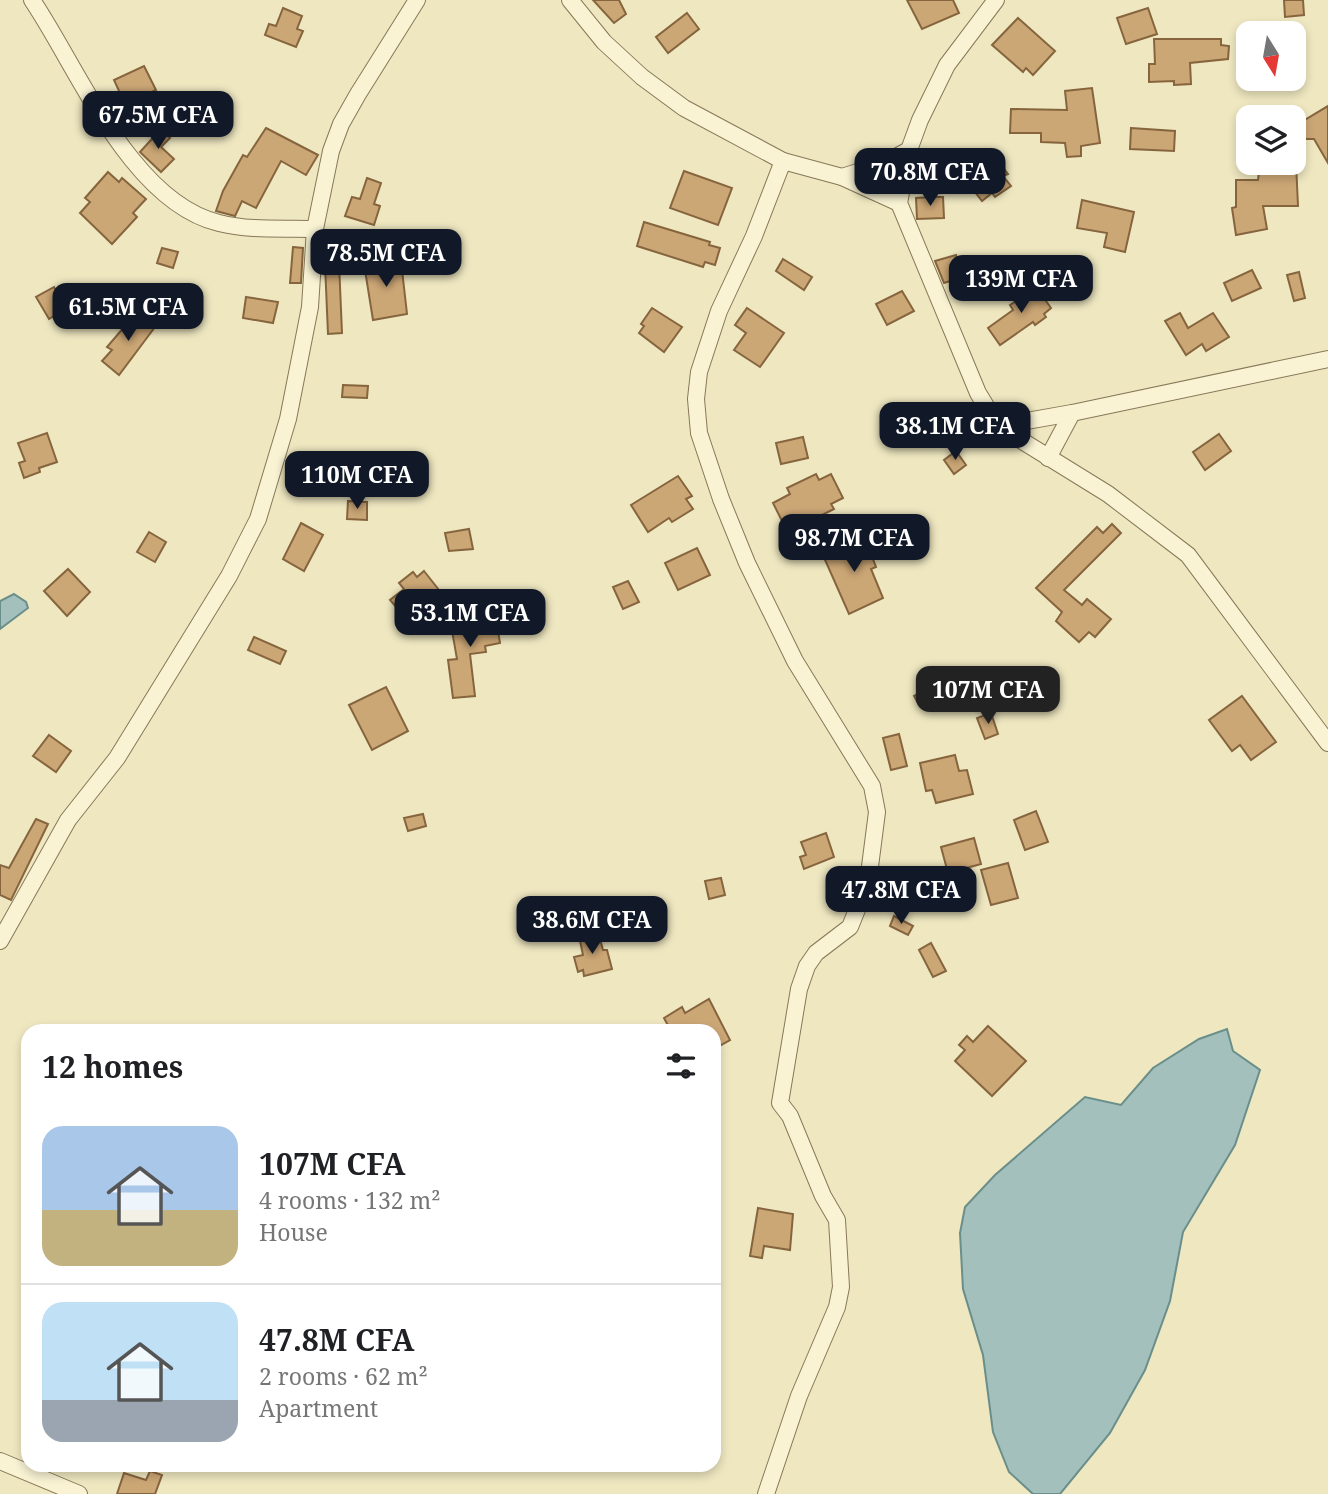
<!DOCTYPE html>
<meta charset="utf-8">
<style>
:root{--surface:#fff;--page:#f6f6f6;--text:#202124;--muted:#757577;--line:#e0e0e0;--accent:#111827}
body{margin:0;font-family:"Noto Serif",serif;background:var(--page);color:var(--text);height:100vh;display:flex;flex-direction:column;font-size:26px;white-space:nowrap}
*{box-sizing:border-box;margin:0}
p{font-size:23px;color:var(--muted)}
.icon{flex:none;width:38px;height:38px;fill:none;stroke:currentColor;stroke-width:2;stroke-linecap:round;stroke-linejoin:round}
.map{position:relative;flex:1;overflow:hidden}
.sheet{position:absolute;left:21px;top:1024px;width:700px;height:448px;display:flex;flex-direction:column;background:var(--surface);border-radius:21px;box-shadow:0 4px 10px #0003}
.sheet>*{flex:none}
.needle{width:46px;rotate:169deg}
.fabs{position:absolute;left:1236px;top:21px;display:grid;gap:14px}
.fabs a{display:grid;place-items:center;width:70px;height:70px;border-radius:14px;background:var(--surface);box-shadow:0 4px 10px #0003;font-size:35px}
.price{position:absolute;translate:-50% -60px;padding:0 16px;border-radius:14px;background:var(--accent);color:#fff;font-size:23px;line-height:46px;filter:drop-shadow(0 2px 4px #0008)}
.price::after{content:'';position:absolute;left:50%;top:42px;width:21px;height:16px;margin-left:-10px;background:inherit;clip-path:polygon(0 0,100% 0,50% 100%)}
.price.current{background:#222;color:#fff}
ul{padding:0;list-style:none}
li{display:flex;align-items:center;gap:21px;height:175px;padding:0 21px}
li+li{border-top:2px solid var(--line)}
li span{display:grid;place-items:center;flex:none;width:196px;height:140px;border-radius:21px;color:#555}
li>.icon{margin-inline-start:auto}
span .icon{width:84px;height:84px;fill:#fffc;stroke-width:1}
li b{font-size:30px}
h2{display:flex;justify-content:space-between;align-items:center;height:84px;padding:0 21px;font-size:30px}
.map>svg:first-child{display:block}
.water{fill:#a3c0bc;stroke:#6a8e8a;stroke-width:2}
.building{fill:#cca776;stroke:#86653e;stroke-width:2}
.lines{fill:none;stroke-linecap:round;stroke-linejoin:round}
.minor-casing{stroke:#877858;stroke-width:18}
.minor{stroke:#f9f3d4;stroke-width:16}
</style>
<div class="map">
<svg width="1328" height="1494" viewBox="0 0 1328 1494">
<rect width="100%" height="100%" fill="#eee7c0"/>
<!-- water -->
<g class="water">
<polygon points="14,594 26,602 28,608 0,629 0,601"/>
<polygon points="1227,1029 1233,1051 1260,1070 1235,1145 1183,1232 1170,1301 1145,1370 1110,1433 1060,1494 1033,1494 1009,1472 993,1432 983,1355 963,1289 960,1233 965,1207 995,1175 1085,1097 1121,1105 1153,1068 1199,1039"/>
</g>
<!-- building -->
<g class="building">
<polygon points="593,0 619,0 626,14 614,23"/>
<polygon points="907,0 953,0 959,13 922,29"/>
<polygon points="1284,0 1303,0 1304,15 1285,17"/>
<polygon points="283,8 302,16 297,29 303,31 296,47 265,35 269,24 276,26"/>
<polygon points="1148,8 1157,34 1126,44 1117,18"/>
<polygon points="687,13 699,29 668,53 656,37"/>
<polygon points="1018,18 1055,51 1033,75 1026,68 1023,72 992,45"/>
<polygon points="1154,39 1221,39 1221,45 1229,46 1228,59 1190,63 1191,84 1174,85 1174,81 1149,82 1149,64 1155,64"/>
<polygon points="144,66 156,90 125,104 114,80"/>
<polygon points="1092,88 1100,143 1081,146 1081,156 1067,157 1065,143 1041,142 1041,133 1010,133 1011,109 1067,110 1065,91"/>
<polygon points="199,98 221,115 207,134 185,117"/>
<polygon points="1328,106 1328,163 1314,139 1293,139 1293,127"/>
<polygon points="266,128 318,155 306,175 281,161 256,208 242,201 235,216 216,211 223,191 243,155 247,157"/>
<polygon points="1131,128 1175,131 1174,151 1130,149"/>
<polygon points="161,129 170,138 161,147 174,159 161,172 140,152"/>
<polygon points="991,152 1008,174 1003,176 1011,186 995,197 992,193 982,201 975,192 983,186 970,168"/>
<polygon points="1260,163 1296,163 1298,206 1263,206 1267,229 1236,235 1232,208 1236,207 1236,180 1258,180"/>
<polygon points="684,171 732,188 718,225 670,208"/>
<polygon points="108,172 119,182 122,178 146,199 133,213 137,217 112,244 80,213 90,202 85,198"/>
<polygon points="367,178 381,183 374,204 380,206 374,225 345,216 352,197 360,199"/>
<polygon points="932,197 943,197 944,218 917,219 916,198"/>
<polygon points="1082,200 1134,212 1125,252 1104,247 1107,233 1077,228"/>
<polygon points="644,222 710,242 709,245 720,248 715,265 705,262 703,267 637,246"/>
<polygon points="293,247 303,248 301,283 290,283"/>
<polygon points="162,248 178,252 173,268 157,263"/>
<polygon points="956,255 963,277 944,283 935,261"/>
<polygon points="783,259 812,277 804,290 776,271"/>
<polygon points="401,261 407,314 373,320 364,264"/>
<polygon points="339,263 342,333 328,334 325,264"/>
<polygon points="1252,270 1261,288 1232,301 1224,283"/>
<polygon points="1299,272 1305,298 1294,301 1287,275"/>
<polygon points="1034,284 1051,308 1044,314 1046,317 1035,325 1033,322 1000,345 988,328 1013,310 1010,305 1016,301 1014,298"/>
<polygon points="54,287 66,309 49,319 36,297"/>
<polygon points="902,291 914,311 887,325 876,304"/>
<polygon points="246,297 278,302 273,323 243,318"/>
<polygon points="652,308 682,327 664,352 639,333 644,326 641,324"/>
<polygon points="747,308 784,333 760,367 734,350 746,333 735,325"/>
<polygon points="137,312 155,327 119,375 102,361 112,350 107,347"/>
<polygon points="1180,313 1188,328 1213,313 1229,337 1206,351 1202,344 1186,355 1165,321"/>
<polygon points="343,385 368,386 367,398 342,397"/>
<polygon points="47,433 57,462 39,468 40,472 24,478 19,463 25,461 18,443"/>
<polygon points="1219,434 1231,451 1205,470 1193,452"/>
<polygon points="803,437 808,458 781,464 776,443"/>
<polygon points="956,451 966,465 954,474 944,460"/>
<polygon points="318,457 325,460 327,457 339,462 330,484 318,479 321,471 314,468"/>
<polygon points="816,474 819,480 831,474 843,498 831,504 834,509 798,527 795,522 785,527 773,503 790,494 787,488"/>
<polygon points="678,476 692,496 686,499 693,509 672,522 669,518 648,532 631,505"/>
<polygon points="348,501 367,502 367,520 347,519"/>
<polygon points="301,523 323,535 304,571 283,559"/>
<polygon points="1112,524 1121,533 1064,590 1082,605 1087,599 1111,619 1095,637 1089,632 1079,642 1056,621 1062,612 1036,588 1097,527 1103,533"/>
<polygon points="469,529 473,549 449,551 445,533"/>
<polygon points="149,532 166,542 155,562 137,552"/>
<polygon points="864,536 876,567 871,569 883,598 849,614 822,553"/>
<polygon points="697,548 710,575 678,590 665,563"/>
<polygon points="68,569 90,592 67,616 44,591"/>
<polygon points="424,571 439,590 434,594 437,597 408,621 390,600 404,589 399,583 413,572 417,577"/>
<polygon points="628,581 639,602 623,609 613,587"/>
<polygon points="495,612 500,643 485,646 486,652 470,654 475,696 453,698 448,660 457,659 450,619"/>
<polygon points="254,637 286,651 280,664 248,650"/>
<polygon points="932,686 937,695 919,705 914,696"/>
<polygon points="386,687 408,731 372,750 349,705"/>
<polygon points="1242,696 1276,742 1251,760 1240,745 1232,751 1209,720"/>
<polygon points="991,713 998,734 985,739 977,718"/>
<polygon points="899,734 907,766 891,770 883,738"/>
<polygon points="49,735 71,751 56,772 33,756"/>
<polygon points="955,755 959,771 967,770 973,794 936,803 932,790 926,791 920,763"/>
<polygon points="1036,811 1048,842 1025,850 1014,820"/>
<polygon points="423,814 426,826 408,831 404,818"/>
<polygon points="36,819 48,824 11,900 0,895 0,865 9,868"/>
<polygon points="826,833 834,857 804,869 800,857 806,855 801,842"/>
<polygon points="974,838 981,864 948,873 941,847"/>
<polygon points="1008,863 1018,898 991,905 981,870"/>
<polygon points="721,878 725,895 709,899 705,881"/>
<polygon points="894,916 913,926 908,935 890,926"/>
<polygon points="598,932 603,950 607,950 612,969 584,976 583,970 578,972 574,957 583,955 579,936"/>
<polygon points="931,943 946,971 933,977 919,950"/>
<polygon points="709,999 730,1040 714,1049 714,1031 671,1031 664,1018 682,1007 685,1013"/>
<polygon points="988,1026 1026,1061 992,1096 955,1061 965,1050 959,1045 967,1036 973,1042"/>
<polygon points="758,1208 793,1214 790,1250 764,1246 762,1258 750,1256"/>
<polygon points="150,1471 162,1475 155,1494 117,1494 124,1473 146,1480"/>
</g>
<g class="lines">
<defs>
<g id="minor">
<path d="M32 0C78 68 131 202 219 223 250 231 284 228 315 229"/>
<polyline points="570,0 604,42 642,77 684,108 783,161 842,177 899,203"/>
<polyline points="996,0 947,65 920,120 909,150 899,203 978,393 998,426 1108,494 1188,555 1328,743"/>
<polyline points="842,177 883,164 909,150"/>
<polyline points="998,426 1072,413 1328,359"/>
<polyline points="1048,458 1072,413"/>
<polyline points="0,941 68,820 117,758 229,576 258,519 288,419 310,307 315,229 331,151 341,124 358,94 417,0"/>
<polyline points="0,1461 79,1494"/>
<polyline points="766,1494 799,1396 837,1307 841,1287 837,1220 823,1196 790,1116 780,1103 799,989 807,966 816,953 850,927 868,882 877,812 872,786 795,661 747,563 721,499 699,433 696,399 699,372 719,311 754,236 783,161"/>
</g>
</defs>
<!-- minor casing -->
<use href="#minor" class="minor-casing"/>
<!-- minor -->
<use href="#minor" class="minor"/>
</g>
</svg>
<div class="fabs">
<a><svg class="needle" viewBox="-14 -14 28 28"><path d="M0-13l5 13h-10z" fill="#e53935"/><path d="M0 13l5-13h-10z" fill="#757577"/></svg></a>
<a><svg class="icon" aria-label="layers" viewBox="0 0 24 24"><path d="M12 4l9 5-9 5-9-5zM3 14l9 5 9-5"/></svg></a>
</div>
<b class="price" style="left:158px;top:151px">67.5M CFA</b>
<b class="price" style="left:930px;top:208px">70.8M CFA</b>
<b class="price" style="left:386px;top:289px">78.5M CFA</b>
<b class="price" style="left:1021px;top:315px">139M CFA</b>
<b class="price" style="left:128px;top:343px">61.5M CFA</b>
<b class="price" style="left:955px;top:462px">38.1M CFA</b>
<b class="price" style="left:357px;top:511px">110M CFA</b>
<b class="price" style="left:854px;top:574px">98.7M CFA</b>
<b class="price" style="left:470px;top:649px">53.1M CFA</b>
<b class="price current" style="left:988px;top:726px">107M CFA</b>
<b class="price" style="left:901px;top:926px">47.8M CFA</b>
<b class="price" style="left:592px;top:956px">38.6M CFA</b>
<section class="sheet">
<h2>12 homes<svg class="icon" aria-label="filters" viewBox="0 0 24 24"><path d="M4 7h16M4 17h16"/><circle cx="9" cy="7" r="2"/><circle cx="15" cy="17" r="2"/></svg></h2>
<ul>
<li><span style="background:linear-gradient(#a9c7e8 60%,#c2b280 0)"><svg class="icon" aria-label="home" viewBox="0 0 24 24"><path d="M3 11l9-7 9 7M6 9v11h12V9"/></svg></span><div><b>107M CFA</b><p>4 rooms · 132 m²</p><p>House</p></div></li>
<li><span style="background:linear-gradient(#bfe0f5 70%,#9aa5b1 0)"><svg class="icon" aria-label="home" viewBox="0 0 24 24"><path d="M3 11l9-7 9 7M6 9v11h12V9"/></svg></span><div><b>47.8M CFA</b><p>2 rooms · 62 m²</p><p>Apartment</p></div></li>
</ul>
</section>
</div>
